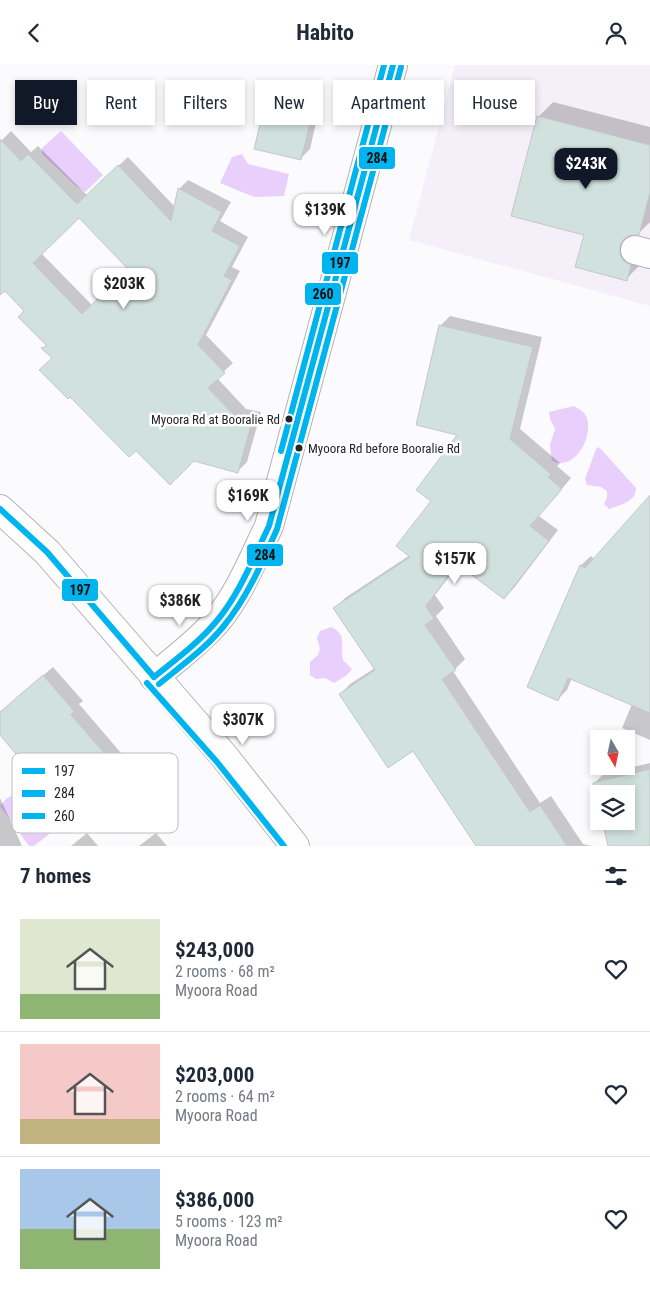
<!DOCTYPE html>
<meta charset="utf-8">
<style>
:root{--surface:#fff;--page:#f6f6f7;--text:#1f2937;--muted:#747a83;--line:#e0e1e3;--accent:#111827}
body{margin:0;font-family:"Roboto Condensed",sans-serif;background:var(--page);color:var(--text);height:100vh;display:flex;flex-direction:column;font-size:19px;white-space:nowrap}
*{box-sizing:border-box;margin:0}
p{font-size:16px;color:var(--muted)}
.icon{flex:none;width:28px;height:28px;fill:none;stroke:currentColor;stroke-width:2;stroke-linecap:round;stroke-linejoin:round}
.map{position:relative;height:781px;overflow:hidden}
.drawer{display:flex;flex-direction:column;background:var(--surface);flex:1}
.drawer>*{flex:none}
.hud{position:absolute;left:15px;top:15px;width:620px;height:45px;display:flex;gap:10px}
.needle{width:32px;rotate:171deg}
.controls{position:absolute;left:590px;top:665px;display:grid;gap:10px}
.controls a{display:grid;place-items:center;width:45px;height:45px;border-radius:0px;background:var(--surface);box-shadow:0 2px 8px #0003;font-size:25px}
.price{position:absolute;translate:-50% -42px;padding:0 11px;border-radius:10px;background:#fff;color:#222;font-size:16px;line-height:32px;filter:drop-shadow(0 1px 2px #0008)}
.price::after{content:'';position:absolute;left:50%;top:30px;width:15px;height:11px;margin-left:-8px;background:inherit;clip-path:polygon(0 0,100% 0,50% 100%)}
.price.selected{background:var(--accent);color:#fff}
ul{padding:0;list-style:none}
li{display:flex;align-items:center;gap:15px;height:125px;padding:0 20px}
li+li{border-top:1px solid var(--line)}
li span{display:grid;place-items:center;flex:none;width:140px;height:100px;border-radius:0px;color:#555}
li>.icon{margin-inline-start:auto}
span .icon{width:60px;height:60px;fill:#fffc;stroke-width:1}
li b{font-size:21px}
h2{display:flex;justify-content:space-between;align-items:center;height:60px;padding:0 20px;font-size:21px}
.pill{padding:0 18px;border-radius:0px;background:var(--surface);box-shadow:0 2px 8px #0003;font-size:18px;line-height:45px}
.pill.selected{background:var(--accent);color:#fff}
header{display:flex;justify-content:space-between;align-items:center;height:65px;padding:0 20px;background:var(--surface);font-size:22px;font-weight:700}
.map>svg:first-child{display:block}
.built{fill:#f5eff9}
.water{fill:#e9d0fc}
.shadow{fill:#0003;fill-rule:evenodd}
.building{fill:#d1e1dd;stroke:#c5c7c8;fill-rule:evenodd}
.lines{fill:none;stroke-linecap:round;stroke-linejoin:round}
.minor-casing{stroke:#b4b2b5;stroke-width:30}
.minor{stroke:#fefeff;stroke-width:28}
.bus-1-casing{stroke:#fff;stroke-width:10}
.bus-2-casing{stroke:#fff;stroke-width:10}
.bus-3-casing{stroke:#fff;stroke-width:10}
.bus-1{stroke:#00b5ef;stroke-width:6}
.bus-2{stroke:#00b5ef;stroke-width:6}
.bus-3{stroke:#00b5ef;stroke-width:6}
.bus-dot{fill:#272529;stroke:#fff;stroke-width:2}
.labels{text-anchor:middle;stroke-width:5;stroke-linejoin:round;paint-order:stroke}
.bus-label{font-size:13px;fill:#272529;stroke:#fff;text-anchor:end}
.key{fill:#fff;stroke:#bebebf;stroke-width:1}
.key-label{font-size:14px;fill:#272529}
.line-badge{stroke:#fff;stroke-width:2}
.pale-badge-label{font-size:14px;text-anchor:middle;font-weight:bold;fill:#111}
</style>
<header><svg class="icon" aria-label="back" viewBox="0 0 24 24"><path d="M15 5l-7 7 7 7"/></svg>Habito<svg class="icon" aria-label="person" viewBox="0 0 24 24"><circle cx="12" cy="8" r="4"/><path d="M4 21q1-7 8-7t8 7"/></svg></header>
<div class="map">
<svg width="650" height="781" viewBox="0 0 650 781">
<rect width="100%" height="100%" fill="#fbfafd"/>
<!-- built -->
<polygon class="built" points="455,0 650,0 650,241 409,175"/>
<!-- water -->
<g class="water">
<polygon points="61,66 103,110 85,127 75,120 42,89 42,83"/>
<polygon points="242,89 248,99 289,109 284,131 254,132 220,118 232,92"/>
<path d="M574 341C577 343 582 345 584 348 597 363 578 408 552 396L550 380 555 364 550 354 549 347Z"/>
<path d="M599 382 636 423C636 437 620 440 609 444L604 439 607 432V426L601 422 587 420 585 414 596 384Z"/>
<path d="M331 562C348 570 340 580 343 595L352 604 347 610 334 618 325 613 316 614 310 610V597L318 590 320 584 317 573 320 566Z"/>
<polygon points="16,729 21,730 33,753 43,749 50,756 53,766 34,781 29,781 0,741 7,733"/>
</g>
<!-- shadow -->
<g class="shadow">
<polygon points="275,34 319,45 310,84 300,94 265,44"/>
<polygon points="553,37 650,62 650,157 638,169 635,169 641,199 626,214 586,169 538,52"/>
<path d="M11 66 31 87 38 81 87 130 128 92 175 142 179 124 188 115 231 137 220 156 248 172 232 202 240 206 206 270 233 298 217 313 246 344 261 347 247 397 237 407 54 293 43 283 47 279 26 246 0 219V77ZM79 152 130 204 92 240 41 188Z"/>
<polygon points="450,251 542,272 520,364 560,398 557,401 571,413 539,451 558,465 514,523 504,533 459,499 435,530 444,543 436,551 465,594 453,606 540,738 551,731 583,779 592,781 477,781 413,685 340,630 350,619 375,603 335,543 345,533 410,490 460,370 440,261"/>
<polygon points="650,433 650,675 622,663 632,639 572,613 567,625 558,634 529,622 581,500 591,491 594,494"/>
<polygon points="53,602 83,636 79,639 121,688 112,697 0,668 0,647"/>
<polygon points="650,698 650,781 609,781 626,756 626,729 594,718 604,709"/>
<polygon points="0,733 22,781 0,781"/>
<polygon points="87,768 98,781 71,781"/>
<polygon points="156,768 167,781 139,781"/>
</g>
<!-- building -->
<g class="building">
<polygon points="264,43 311,54 301,95 254,84"/>
<polygon points="537,51 650,80 650,127 639,170 631,170 624,174 620,181 620,190 624,196 631,200 627,216 575,202 584,170 511,151"/>
<path d="M0 74 21 96 28 89 77 139 118 100 171 156 178 123 222 147 212 166 240 181 224 211 232 215 198 280 225 308 208 323 237 353 252 357 238 408 194 396 170 420 136 386 129 392 70 332 68 334 39 305 52 293 41 283 47 281 18 252 24 246 5 226 0 230ZM79 153 128 204 82 249 33 198Z"/>
<polygon points="439,260 533,282 510,374 551,409 548,412 562,424 530,461 549,476 504,534 457,499 426,541 434,554 425,560 456,605 442,614 530,747 540,740 567,781 476,781 413,686 388,703 339,629 375,605 333,543 410,492 396,481 431,436 416,425 457,370 416,360"/>
<polygon points="650,430 650,648 568,613 558,636 527,622 580,500 585,503"/>
<polygon points="43,610 74,646 71,650 113,698 61,743 0,670 0,647"/>
<polygon points="650,704 650,781 608,781 602,756 626,756 626,729 599,729 599,742 593,718"/>
</g>
<g class="lines">
<defs>
<g id="minor">
<polyline points="635,185 650,189"/>
<polyline points="0,444 47,487 224,691 295,781"/>
<path d="M154 612C175 595 197 578 215 558 239 530 253 494 269 461L393 0"/>
</g>
</defs>
<!-- minor casing -->
<use href="#minor" class="minor-casing"/>
<!-- minor -->
<use href="#minor" class="minor"/>
<defs>
<g id="bus-1">
<polyline points="0,444 47,487 154,612"/>
<path d="M154 612C175 595 197 579 215 558 239 530 253 494 269 461L393 0"/>
</g>
<g id="bus-2">
<polyline points="147,618 217,697 284,781"/>
<path d="M159 619C181 601 205 584 223 562 247 533 262 498 277 464L401 2"/>
</g>
<polyline id="bus-3" points="281,386 384,0"/>
</defs>
<!-- bus-1 casing -->
<use href="#bus-1" class="bus-1-casing"/>
<!-- bus-2 casing -->
<use href="#bus-2" class="bus-2-casing"/>
<!-- bus-3 casing -->
<use href="#bus-3" class="bus-3-casing"/>
<!-- bus-1 -->
<use href="#bus-1" class="bus-1"/>
<!-- bus-2 -->
<use href="#bus-2" class="bus-2"/>
<!-- bus-3 -->
<use href="#bus-3" class="bus-3"/>
</g>
<!-- markers -->
<g class="bus-dot">
<circle cx="289" cy="354" r="4.5"/>
<circle cx="299" cy="383" r="4.5"/>
</g>
<g class="labels">
<!-- bus labels -->
<g class="bus-label">
<text x="280" y="359">Myoora Rd at Booralie Rd</text>
<text x="308" y="388" text-anchor="start">Myoora Rd before Booralie Rd</text>
</g>
</g>
<!-- legend -->
<rect x="12" y="688" width="166" height="80" rx="8" class="key"/>
<rect x="22" y="703" width="23" height="6" fill="#00b5ef"/>
<rect x="22" y="725" width="23" height="7" fill="#00b5ef"/>
<rect x="22" y="748" width="23" height="6" fill="#00b5ef"/>
<g class="key-label">
<text x="54" y="711">197</text>
<text x="54" y="733">284</text>
<text x="54" y="756">260</text>
</g>
<g class="line-badge">
<rect x="358" y="81" width="38" height="24" rx="5" fill="#00b5ef"/>
<rect x="321" y="186" width="38" height="24" rx="5" fill="#00b5ef"/>
<rect x="304" y="217" width="38" height="24" rx="5" fill="#00b5ef"/>
<rect x="246" y="478" width="38" height="24" rx="5" fill="#00b5ef"/>
<rect x="61" y="513" width="38" height="24" rx="5" fill="#00b5ef"/>
</g>
<g class="pale-badge-label">
<text x="377" y="98">284</text>
<text x="340" y="203">197</text>
<text x="323" y="234">260</text>
<text x="265" y="495">284</text>
<text x="80" y="530">197</text>
</g>
</svg>
<div class="controls">
<a><svg class="needle" viewBox="-14 -14 28 28"><path d="M0-13l5 13h-10z" fill="#e53935"/><path d="M0 13l5-13h-10z" fill="#747a83"/></svg></a>
<a><svg class="icon" aria-label="layers" viewBox="0 0 24 24"><path d="M12 4l9 5-9 5-9-5zM3 14l9 5 9-5"/></svg></a>
</div>
<b class="price selected" style="left:586px;top:125px">$243K</b>
<b class="price" style="left:325px;top:171px">$139K</b>
<b class="price" style="left:124px;top:245px">$203K</b>
<b class="price" style="left:248px;top:457px">$169K</b>
<b class="price" style="left:455px;top:520px">$157K</b>
<b class="price" style="left:180px;top:562px">$386K</b>
<b class="price" style="left:243px;top:681px">$307K</b>
<div class="hud">
<a class="pill selected">Buy</a>
<a class="pill">Rent</a>
<a class="pill">Filters</a>
<a class="pill">New</a>
<a class="pill">Apartment</a>
<a class="pill">House</a>
</div>
</div>
<section class="drawer">
<h2>7 homes<svg class="icon" aria-label="filters" viewBox="0 0 24 24"><path d="M4 7h16M4 17h16"/><circle cx="9" cy="7" r="2"/><circle cx="15" cy="17" r="2"/></svg></h2>
<ul>
<li><span style="background:linear-gradient(#dfe7d0 75%,#8fb573 0)"><svg class="icon" aria-label="home" viewBox="0 0 24 24"><path d="M3 11l9-7 9 7M6 9v11h12V9"/></svg></span><div><b>$243,000</b><p>2 rooms · 68 m²</p><p>Myoora Road</p></div><svg class="icon" aria-label="heart" viewBox="0 0 24 24"><path d="M12 20l-8-8c-3-5 5-10 8-4 3-6 11-1 8 4z"/></svg></li>
<li><span style="background:linear-gradient(#f6c9c9 75%,#c2b280 0)"><svg class="icon" aria-label="home" viewBox="0 0 24 24"><path d="M3 11l9-7 9 7M6 9v11h12V9"/></svg></span><div><b>$203,000</b><p>2 rooms · 64 m²</p><p>Myoora Road</p></div><svg class="icon" aria-label="heart" viewBox="0 0 24 24"><path d="M12 20l-8-8c-3-5 5-10 8-4 3-6 11-1 8 4z"/></svg></li>
<li><span style="background:linear-gradient(#a9c7e8 60%,#8fb573 0)"><svg class="icon" aria-label="home" viewBox="0 0 24 24"><path d="M3 11l9-7 9 7M6 9v11h12V9"/></svg></span><div><b>$386,000</b><p>5 rooms · 123 m²</p><p>Myoora Road</p></div><svg class="icon" aria-label="heart" viewBox="0 0 24 24"><path d="M12 20l-8-8c-3-5 5-10 8-4 3-6 11-1 8 4z"/></svg></li>
</ul>
</section>
